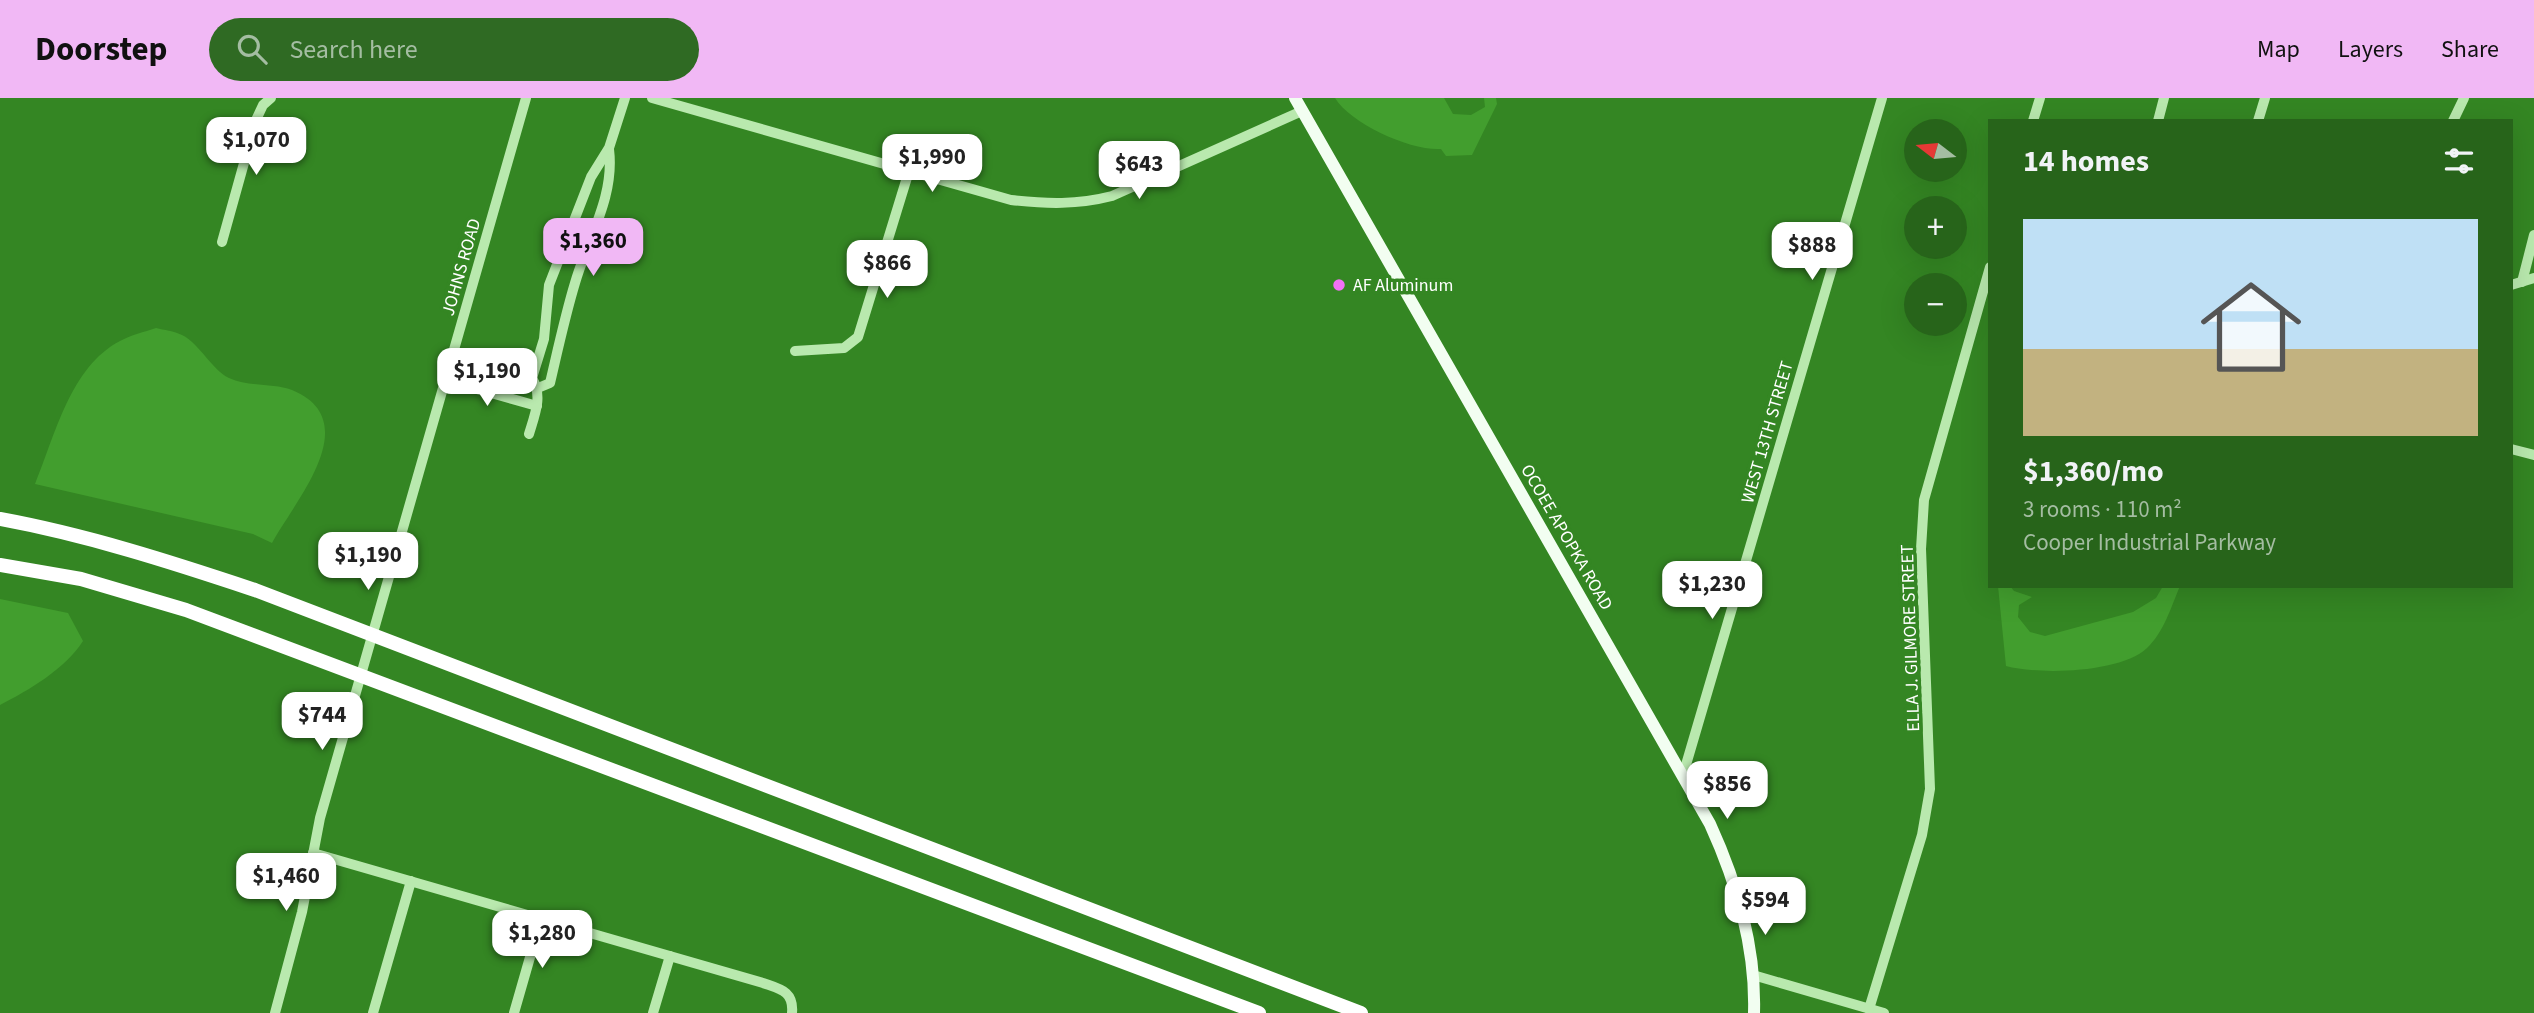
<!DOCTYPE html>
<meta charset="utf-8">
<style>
:root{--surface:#27641a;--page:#2f6a23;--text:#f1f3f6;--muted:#a4bda2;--accent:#f1b8f5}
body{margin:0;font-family:"Source Sans 3",sans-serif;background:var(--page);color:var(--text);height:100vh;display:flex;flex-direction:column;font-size:26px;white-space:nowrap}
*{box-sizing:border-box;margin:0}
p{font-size:23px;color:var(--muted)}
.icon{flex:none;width:38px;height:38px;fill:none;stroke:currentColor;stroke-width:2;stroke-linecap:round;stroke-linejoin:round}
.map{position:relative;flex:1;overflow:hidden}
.details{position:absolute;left:1988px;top:21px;width:525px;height:469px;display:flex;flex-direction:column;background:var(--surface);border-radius:0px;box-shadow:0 7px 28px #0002}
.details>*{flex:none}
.needle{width:46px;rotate:286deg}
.fabs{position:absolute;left:1904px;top:21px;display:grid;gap:14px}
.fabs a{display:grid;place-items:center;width:63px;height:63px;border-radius:50%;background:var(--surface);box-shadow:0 7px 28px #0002;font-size:35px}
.price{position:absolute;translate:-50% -60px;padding:0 16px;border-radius:14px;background:#fff;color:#222;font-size:23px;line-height:46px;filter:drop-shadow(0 2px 4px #0008)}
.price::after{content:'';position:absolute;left:50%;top:42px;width:21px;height:16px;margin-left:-10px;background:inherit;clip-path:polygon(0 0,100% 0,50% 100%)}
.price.active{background:var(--accent);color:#111}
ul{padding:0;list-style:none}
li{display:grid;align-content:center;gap:14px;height:371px;padding:0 35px}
li span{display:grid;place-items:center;height:217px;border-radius:0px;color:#555}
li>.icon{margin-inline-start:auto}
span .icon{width:126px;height:126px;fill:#fffc;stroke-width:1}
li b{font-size:30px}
h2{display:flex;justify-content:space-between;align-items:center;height:84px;padding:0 35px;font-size:30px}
header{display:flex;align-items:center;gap:42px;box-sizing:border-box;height:98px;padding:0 35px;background:var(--accent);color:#111}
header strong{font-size:33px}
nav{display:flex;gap:38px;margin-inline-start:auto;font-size:24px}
.search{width:490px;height:63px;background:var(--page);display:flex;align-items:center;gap:18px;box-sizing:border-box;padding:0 24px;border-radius:38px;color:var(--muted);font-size:26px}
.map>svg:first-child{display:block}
.green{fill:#429e2e}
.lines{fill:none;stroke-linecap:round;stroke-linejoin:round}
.minor{stroke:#b9e9ae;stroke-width:10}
.major{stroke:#f2fef1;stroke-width:12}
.highway{stroke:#fff;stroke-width:14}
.poi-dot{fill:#f171f4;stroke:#348623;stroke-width:2.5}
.labels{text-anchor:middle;stroke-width:7;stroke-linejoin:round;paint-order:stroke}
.street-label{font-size:18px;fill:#fff;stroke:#348623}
.poi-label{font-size:18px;fill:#fff;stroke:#348623;text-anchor:start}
</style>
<header>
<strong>Doorstep</strong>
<div class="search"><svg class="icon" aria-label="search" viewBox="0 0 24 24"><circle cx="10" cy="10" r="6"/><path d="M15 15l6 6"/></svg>Search here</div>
<nav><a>Map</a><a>Layers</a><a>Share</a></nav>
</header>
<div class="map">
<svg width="2534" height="915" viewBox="0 0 2534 915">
<rect width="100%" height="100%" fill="#348623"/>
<!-- green -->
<g class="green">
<path d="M1335 0H1444L1453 16 1471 17 1485 9 1484 0H1496L1497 6 1472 57 1446 58 1441 51C1411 53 1351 26 1335 0Z"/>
<path d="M156 230C164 232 174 233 182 237 200 246 211 271 229 280 248 289 273 285 292 292 367 323 294 404 272 445L253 436 35 386C55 338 70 269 120 243 131 237 144 234 156 230Z"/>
<path d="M1998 488H2010L2014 493 2032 499 2019 507 2018 519 2030 534 2045 538 2133 514 2156 500 2163 488H2180C2171 509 2164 534 2147 550 2121 575 2039 577 2006 568Z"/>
<path d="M0 501 68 515 83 543C65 571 29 592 0 607Z"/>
</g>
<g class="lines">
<!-- minor -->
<g class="minor">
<path d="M652 0 1011 102C1047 106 1077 107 1112 98L1302 13"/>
<polyline points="2033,23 2040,0"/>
<polyline points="2158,23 2164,0"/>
<polyline points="2258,23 2265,0"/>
<polyline points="2453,23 2464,0"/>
<polyline points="222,144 256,22 263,7 271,0"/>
<polyline points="2522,184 2534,137"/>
<polyline points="2511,187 2534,180"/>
<polyline points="795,253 844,250 858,239 909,73"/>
<polyline points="445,282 537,308"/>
<path d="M538 290 550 285C558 251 565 218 575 185 588 140 615 99 609 51"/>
<path d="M529 336C535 316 543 298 532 280L544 241 549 187 591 79 609 50 625 0"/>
<polyline points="2511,351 2534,357"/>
<polyline points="1683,677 1882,0"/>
<path d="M313 755 763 885C780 891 794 893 792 915"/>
<polyline points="1753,877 1884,915"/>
<polyline points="1869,911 1922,737 1930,691 1921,451 1924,402 1990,169"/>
<polyline points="275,915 302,814 320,720 526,0"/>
<polyline points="373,915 411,783"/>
<polyline points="514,915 541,821"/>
<polyline points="653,915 670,858"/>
</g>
<!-- major -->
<path class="major" d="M1295 0 1710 726C1737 785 1756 849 1754 915"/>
<!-- highway -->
<g class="highway">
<path d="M0 421C87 437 171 464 255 492L1361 915"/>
<polyline points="0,467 81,481 186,512 1259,915"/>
</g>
</g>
<!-- markers -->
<circle class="poi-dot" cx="1339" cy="187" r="7"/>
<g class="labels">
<!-- street labels -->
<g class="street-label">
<text transform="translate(461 169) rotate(-74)" y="6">JOHNS ROAD</text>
<text transform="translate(1767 334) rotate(-74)" y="6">WEST 13TH STREET</text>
<text transform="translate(1567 439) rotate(60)" y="6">OCOEE APOPKA ROAD</text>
<text transform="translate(1910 540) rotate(-92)" y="6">ELLA J. GILMORE STREET</text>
</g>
<!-- poi labels -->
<g class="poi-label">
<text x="1353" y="193">AF Aluminum</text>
</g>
</g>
</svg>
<div class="fabs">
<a><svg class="needle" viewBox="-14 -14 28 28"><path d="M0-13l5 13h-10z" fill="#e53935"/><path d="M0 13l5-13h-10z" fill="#a4bda2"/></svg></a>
<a>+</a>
<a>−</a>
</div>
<b class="price" style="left:256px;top:79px">$1,070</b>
<b class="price" style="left:932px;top:96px">$1,990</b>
<b class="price" style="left:1139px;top:103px">$643</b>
<b class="price active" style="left:593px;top:180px">$1,360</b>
<b class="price" style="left:1812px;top:184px">$888</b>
<b class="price" style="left:887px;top:202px">$866</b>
<b class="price" style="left:487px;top:310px">$1,190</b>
<b class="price" style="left:368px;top:494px">$1,190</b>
<b class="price" style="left:1712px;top:523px">$1,230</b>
<b class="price" style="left:322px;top:654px">$744</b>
<b class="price" style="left:1727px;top:723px">$856</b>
<b class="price" style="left:286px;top:815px">$1,460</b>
<b class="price" style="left:1765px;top:839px">$594</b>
<b class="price" style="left:542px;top:872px">$1,280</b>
<section class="details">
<h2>14 homes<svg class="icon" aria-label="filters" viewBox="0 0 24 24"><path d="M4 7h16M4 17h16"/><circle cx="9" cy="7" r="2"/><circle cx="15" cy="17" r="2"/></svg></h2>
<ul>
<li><span style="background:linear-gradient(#bfe0f5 60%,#c2b280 0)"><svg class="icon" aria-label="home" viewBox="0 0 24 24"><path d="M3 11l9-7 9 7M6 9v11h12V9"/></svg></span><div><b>$1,360/mo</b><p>3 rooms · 110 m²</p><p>Cooper Industrial Parkway</p></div></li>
</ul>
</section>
</div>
